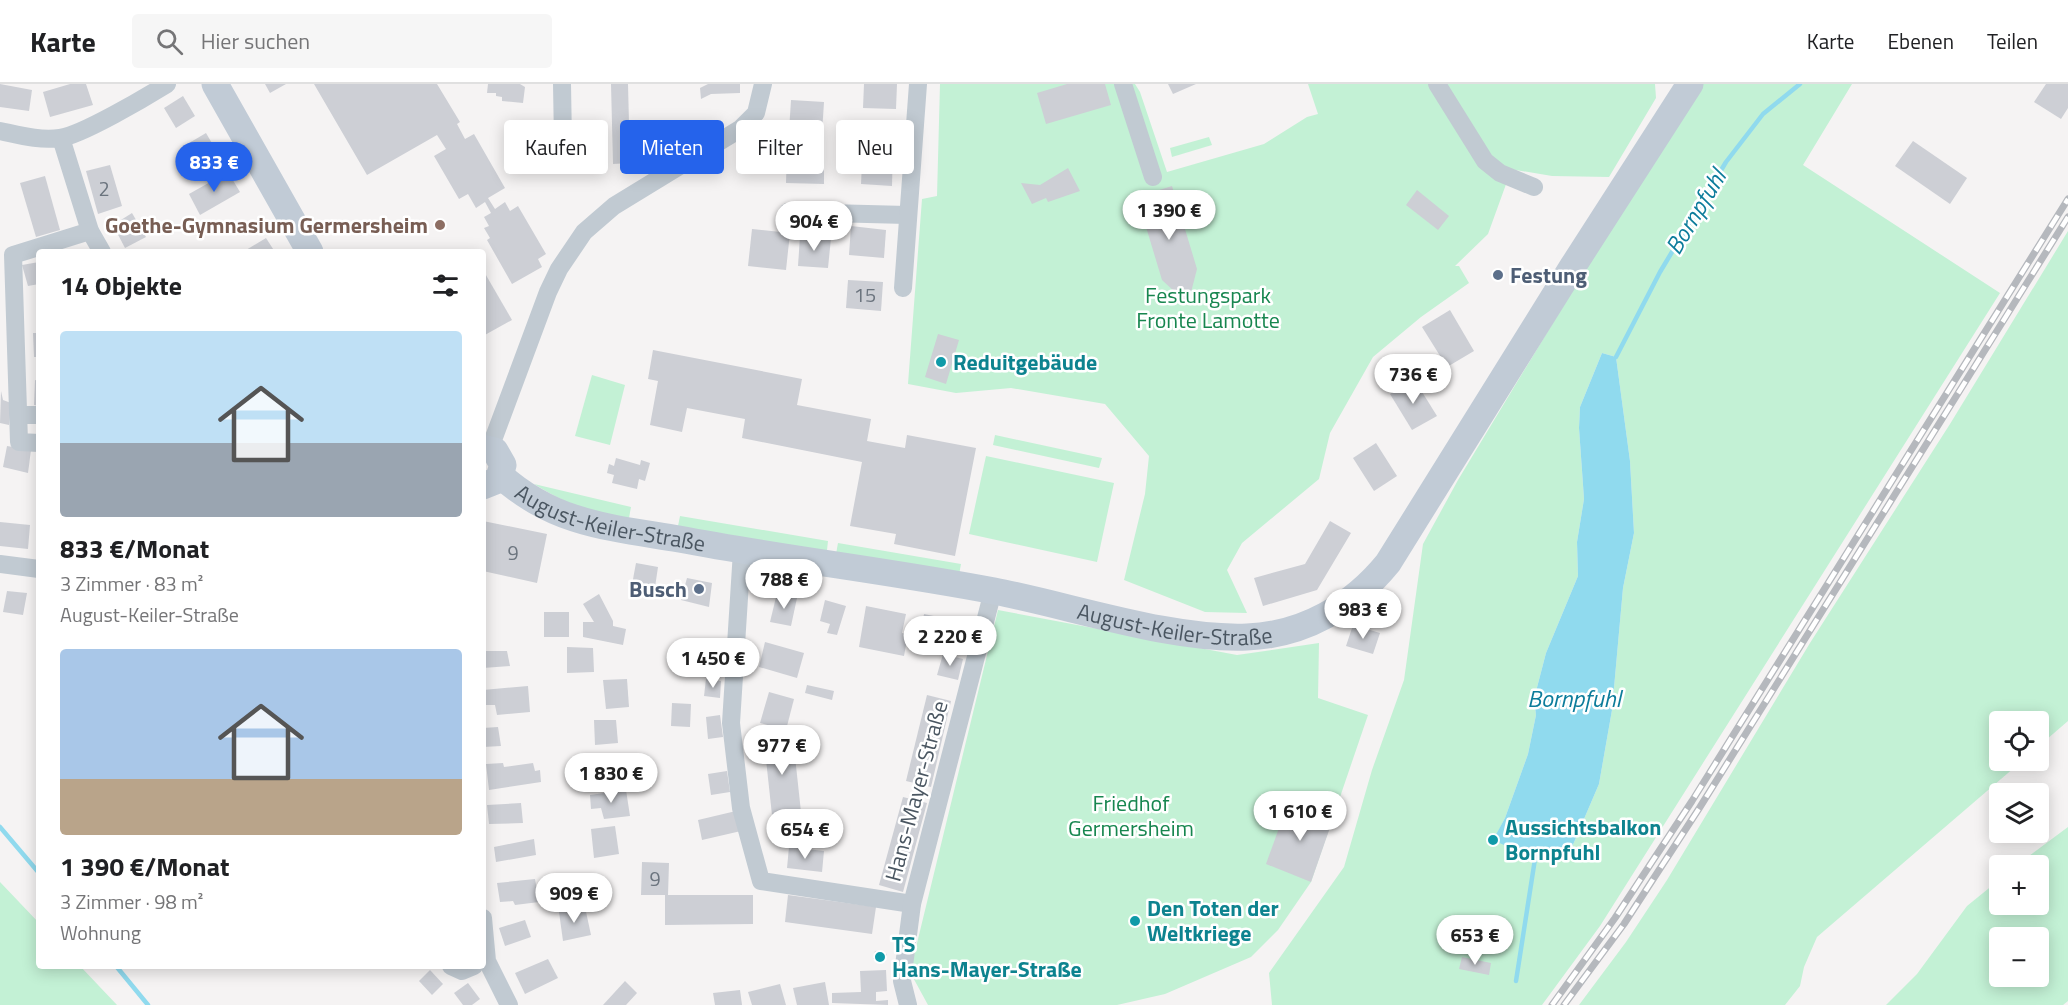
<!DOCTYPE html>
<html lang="de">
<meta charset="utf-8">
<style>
:root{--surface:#fff;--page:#f6f6f6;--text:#202124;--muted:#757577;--line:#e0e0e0;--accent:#2563eb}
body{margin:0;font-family:"Titillium Web",sans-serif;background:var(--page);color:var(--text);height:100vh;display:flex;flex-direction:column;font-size:22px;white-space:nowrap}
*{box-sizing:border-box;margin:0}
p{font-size:20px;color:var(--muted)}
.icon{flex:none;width:33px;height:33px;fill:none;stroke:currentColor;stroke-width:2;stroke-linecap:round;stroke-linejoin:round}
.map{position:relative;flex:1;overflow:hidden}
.details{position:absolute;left:36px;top:165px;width:450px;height:720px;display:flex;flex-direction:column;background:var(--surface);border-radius:6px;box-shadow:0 3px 15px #0003}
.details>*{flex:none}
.banner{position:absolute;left:504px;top:36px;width:570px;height:54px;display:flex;gap:12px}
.fabs{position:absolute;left:1989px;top:627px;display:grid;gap:12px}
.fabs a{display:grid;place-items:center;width:60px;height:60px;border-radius:6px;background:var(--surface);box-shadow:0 3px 15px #0003;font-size:30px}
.price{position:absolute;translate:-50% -51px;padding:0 14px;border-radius:21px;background:#fff;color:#222;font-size:20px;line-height:39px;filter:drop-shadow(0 2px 3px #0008)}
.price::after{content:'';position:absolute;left:50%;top:36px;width:18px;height:14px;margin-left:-9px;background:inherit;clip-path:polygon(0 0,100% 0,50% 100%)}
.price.current{background:var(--accent);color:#fff}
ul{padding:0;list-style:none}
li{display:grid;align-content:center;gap:12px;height:318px;padding:0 24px}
li span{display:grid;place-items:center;height:186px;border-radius:6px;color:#555}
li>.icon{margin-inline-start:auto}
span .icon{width:108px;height:108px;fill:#fffc;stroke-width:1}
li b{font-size:26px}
h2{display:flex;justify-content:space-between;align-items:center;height:72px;padding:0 24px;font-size:26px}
.pill{padding:0 21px;border-radius:6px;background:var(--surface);box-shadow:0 3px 15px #0003;font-size:21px;line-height:54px}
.pill.current{background:var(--accent);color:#fff}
header{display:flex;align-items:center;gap:36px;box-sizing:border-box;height:84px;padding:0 30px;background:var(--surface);border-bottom:2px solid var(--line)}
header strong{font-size:28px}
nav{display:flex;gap:33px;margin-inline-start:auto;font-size:21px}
.search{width:420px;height:54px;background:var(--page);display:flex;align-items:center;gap:15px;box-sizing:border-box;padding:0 21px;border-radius:6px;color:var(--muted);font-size:22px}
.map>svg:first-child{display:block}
.green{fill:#c3f1d5;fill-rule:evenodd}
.water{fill:#90daee}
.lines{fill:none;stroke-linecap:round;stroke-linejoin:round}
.stream{stroke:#90daee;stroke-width:4.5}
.building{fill:#cdcfd5}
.street{stroke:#c1cad2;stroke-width:18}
.secondary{stroke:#c1cbd6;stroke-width:27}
.rail-casing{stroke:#b5b8bd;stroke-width:7}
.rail{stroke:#fff;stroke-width:4.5;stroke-dasharray:14;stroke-linecap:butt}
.education-dot{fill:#8d6e63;stroke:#fff;stroke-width:2}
.service-dot{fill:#5c6f8a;stroke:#fff;stroke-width:2}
.culture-dot{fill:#0f9aa8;stroke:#fff;stroke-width:2}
.labels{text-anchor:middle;stroke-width:5;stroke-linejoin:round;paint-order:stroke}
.number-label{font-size:20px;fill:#6b747e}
.education-label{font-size:22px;font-weight:bold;fill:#785e54;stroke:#fff;text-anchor:end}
.service-label{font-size:22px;font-weight:bold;fill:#4e5e75;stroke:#fff;text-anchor:start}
.park-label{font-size:22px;fill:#17864f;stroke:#fff}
.culture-label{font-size:22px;font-weight:bold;fill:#0d838f;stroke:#fff;text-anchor:start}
.street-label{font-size:22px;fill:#4a5661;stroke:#fff}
.water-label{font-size:24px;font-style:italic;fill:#0c7c9b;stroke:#fff}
</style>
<header>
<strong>Karte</strong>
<div class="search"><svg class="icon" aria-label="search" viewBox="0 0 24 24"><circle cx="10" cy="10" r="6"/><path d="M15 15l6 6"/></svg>Hier suchen</div>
<nav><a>Karte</a><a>Ebenen</a><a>Teilen</a></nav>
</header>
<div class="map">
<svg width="2068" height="921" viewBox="0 0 2068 921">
<rect width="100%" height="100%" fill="#f5f3f3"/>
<!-- green -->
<g class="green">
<polygon points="940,0 1135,0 1140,8 1167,88 1264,60 1307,33 1318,30 1308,0 1655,0 1656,14 1609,93 1552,92 1504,84 1509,92 1488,150 1455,182 1459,182 1469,199 1421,233 1373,273 1330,349 1319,395 1242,459 1227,486 1247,529 1205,528 1124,496 1145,410 1149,372 1105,320 1011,304 956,309 908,300 922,115 937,112"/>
<path d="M1703 0H1852L1803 81 2000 209 1600 842 1542 921H1272L1269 889 1344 783 1372 686 1404 596 1423 460 1458 396 1656 68ZM1602 269 1616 273 1630 377 1634 449 1623 504 1612 626 1599 700 1572 763 1512 764 1494 755 1505 734 1528 670 1536 631 1534 615 1546 569 1578 492 1577 458 1584 415 1579 344 1580 323Z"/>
<polygon points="1209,53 1212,61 1172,73 1170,64"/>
<polygon points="2068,147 2068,637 2039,662 2038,638 2000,638 2000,676 2022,677 1817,853 1804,883 1800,902 1785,921 1579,921 1626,858 1667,796 1810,559 1950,340"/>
<polygon points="592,291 625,301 610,361 575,352"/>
<polygon points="995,351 1102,374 1099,384 993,361"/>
<polygon points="986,372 1114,399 1097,478 969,450"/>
<path d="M534 400 631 423 629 434C588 428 570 422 534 400Z"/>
<polygon points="680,432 828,457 827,466 823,469 678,442"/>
<polygon points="838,459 961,480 959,491 836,470"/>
<polygon points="998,526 1237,571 1319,559 1318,614 1368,631 1311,798 1278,846 1251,873 1165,910 1117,921 928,921 910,888"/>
<path d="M2068 743V917L2063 921H1886L1917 890 1967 822 1999 796 2000 820H2038V782L2017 781ZM2000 854H2038V892H2000Z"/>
<polygon points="0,798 39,839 39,882 80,882 117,921 0,921"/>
</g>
<!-- water -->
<polygon class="water" points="1602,269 1616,273 1630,377 1634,449 1623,504 1612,626 1599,700 1572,763 1535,775 1493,756 1505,734 1528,670 1536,631 1534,615 1546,569 1578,492 1577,458 1584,415 1579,344 1580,323"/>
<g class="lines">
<!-- stream -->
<g class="stream">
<polyline points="1616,273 1660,188 1726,78 1763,30 1800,0"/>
<polyline points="0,743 39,789"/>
<polyline points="116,882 148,921"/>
<polyline points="1516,897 1535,775"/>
</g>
</g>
<!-- building -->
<g class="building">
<polygon points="0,0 32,6 29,27 0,23"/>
<polygon points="70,0 86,0 93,21 50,33 43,8"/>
<polygon points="265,0 286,0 270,9"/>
<polygon points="314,0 437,0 460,38 457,40 465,55 474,50 505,104 488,114 495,125 505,118 510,127 518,122 546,170 538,175 542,183 512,200 487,156 490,154 484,144 489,142 484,133 491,129 485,118 476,124 468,110 459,115 434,72 446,65 437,51 367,91"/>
<polygon points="488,0 520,0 525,3 523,19 502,17 502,13 496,12 496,9 487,9"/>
<polygon points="611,0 628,0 630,79 613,80"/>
<polygon points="708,0 740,0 740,9 711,10 701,15 700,4"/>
<polygon points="864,0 897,0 896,25 863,24"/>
<polygon points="1067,0 1105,0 1111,21 1046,40 1037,9"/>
<polygon points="1168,0 1196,0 1173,10"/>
<polygon points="2046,0 2068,0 2068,24 2061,35 2034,18"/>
<polygon points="183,12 195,32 176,44 164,24"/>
<polygon points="791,16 824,18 822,49 789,47"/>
<polygon points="206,49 220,73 197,85 184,62"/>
<polygon points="1913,57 1967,94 1950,120 1895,82"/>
<polygon points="863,59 893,61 892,102 861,100"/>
<polygon points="787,63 824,64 824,100 786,99"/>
<polygon points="110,81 122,122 98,130 86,87"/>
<polygon points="1068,84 1080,107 1048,118 1046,114 1032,120 1021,99 1040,101"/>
<polygon points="228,88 240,108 200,131 189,110"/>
<polygon points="45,92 60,146 36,153 20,99"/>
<polygon points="1172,102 1197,185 1188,220 1162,196 1137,113"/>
<polygon points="1417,106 1449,132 1438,146 1406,121"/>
<polygon points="132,129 146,153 125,164 113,141"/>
<polygon points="851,142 886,146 884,174 849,171"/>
<polygon points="752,145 790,149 786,186 748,182"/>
<polygon points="800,152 831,154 828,184 798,182"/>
<polygon points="266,154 275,168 247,168 246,166"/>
<polygon points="39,178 39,200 28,202 22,181"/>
<polygon points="483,186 512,236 483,252"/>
<polygon points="848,196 883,198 881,227 846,224"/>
<polygon points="1450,226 1474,267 1447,283 1422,243"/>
<polygon points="33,249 39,249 39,273 34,273"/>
<polygon points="938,250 959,256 946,300 925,293"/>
<polygon points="653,266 802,295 797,321 871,335 867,357 905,364 907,351 976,364 955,472 894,460 896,450 850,442 862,378 742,354 745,335 687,324 682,348 650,341 658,297 648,295"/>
<polygon points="1414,295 1437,332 1412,346 1390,310"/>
<polygon points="35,296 39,297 39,322 34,321"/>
<polygon points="1,307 3,316 11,319 9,341 0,339"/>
<polygon points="1376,359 1397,392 1374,407 1353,374"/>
<polygon points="7,362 31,366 28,389 3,383"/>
<polygon points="616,374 640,381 641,376 650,379 645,397 639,395 637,405 612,399 614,391 607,389 609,380 614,382"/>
<polygon points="483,437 547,450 537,499 483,487"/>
<polygon points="1330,437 1351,449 1317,506 1263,522 1254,494 1305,480"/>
<polygon points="0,438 30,441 28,465 0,462"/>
<polygon points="636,479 658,483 654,510 631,506"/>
<polygon points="687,494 712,499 709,523 681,516"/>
<polygon points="7,507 27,509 23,531 3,528"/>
<polygon points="777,509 797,514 791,542 770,538"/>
<polygon points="599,510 613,537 613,542 626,545 623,561 583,553 583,538 594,538 583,520"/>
<polygon points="825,516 846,522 837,551 827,549 830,540 820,537"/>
<polygon points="866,522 906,530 902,549 908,550 904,572 859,563"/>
<rect x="544" y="528" width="25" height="25"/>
<polygon points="924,530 958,537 954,554 931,549 928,563 918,561"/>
<polygon points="1353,541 1380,549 1373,570 1346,562"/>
<polygon points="688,556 718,560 716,573 686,569"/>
<polygon points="765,558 804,569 797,594 759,583"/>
<polygon points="567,563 593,564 594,588 567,589"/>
<polygon points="483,567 507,567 510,582 483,584"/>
<polygon points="943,570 963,575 958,596 937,591"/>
<polygon points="701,575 723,577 722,586 700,584"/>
<polygon points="627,595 629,623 606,625 603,596"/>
<polygon points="706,595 721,597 720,614 704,612"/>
<polygon points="807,601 834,607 832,616 805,609"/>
<polygon points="528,602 530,628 497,631 495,621 483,621 483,606"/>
<polygon points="769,608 794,615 786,646 760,639"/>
<polygon points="927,611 951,617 931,703 906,697"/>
<polygon points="672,619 691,620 690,643 671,642"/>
<polygon points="720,631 723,653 708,655 706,633"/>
<polygon points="594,636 616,636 618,659 595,661"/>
<polygon points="498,643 501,662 483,663 483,644"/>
<polygon points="793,654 801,728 772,731 764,657"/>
<polygon points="615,674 617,696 591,700 589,676"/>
<polygon points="503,679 504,683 533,679 535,687 540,686 541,698 489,706 486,680"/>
<polygon points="727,687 730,708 711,711 708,690"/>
<polygon points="626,706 630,732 604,735 601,724 591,725 590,711"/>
<polygon points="903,713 927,719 903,808 879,801"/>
<polygon points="521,719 523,739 489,740 487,721"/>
<polygon points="1288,719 1333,735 1311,798 1266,780"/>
<polygon points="736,727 741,747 702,756 698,736"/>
<polygon points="615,742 619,770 594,774 591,745"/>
<polygon points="534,755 536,771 496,778 494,763"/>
<polygon points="789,763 824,767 822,788 787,784"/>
<polygon points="642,778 669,779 668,811 753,811 753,840 665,841 665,811 641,811"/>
<polygon points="535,795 539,818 515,821 513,817 500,818 497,799"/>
<polygon points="788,811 876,823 872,850 785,838"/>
<polygon points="585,823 591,851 563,857 559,828"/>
<polygon points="525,836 531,853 505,862 499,844"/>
<polygon points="875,867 887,870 885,878 873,875"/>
<polygon points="1462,873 1491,879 1489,891 1459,885"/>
<polygon points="548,875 558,894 525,910 515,889"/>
<polygon points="430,886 443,900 432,911 419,897"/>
<polygon points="886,886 887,907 876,908 876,917 888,916 888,921 832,919 832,909 861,908 860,887"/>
<polygon points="625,897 637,909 626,921 603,921"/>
<polygon points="825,898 829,921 797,921 793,904"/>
<polygon points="468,899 480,915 472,921 463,921 454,909"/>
<polygon points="780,900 786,921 752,921 748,908"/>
<polygon points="740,906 742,921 715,921 713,909"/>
</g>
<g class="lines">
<!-- street -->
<g class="street">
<polyline points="562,0 563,57"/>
<polyline points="1123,0 1153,93"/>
<polyline points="1437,0 1485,77 1500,89 1534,103"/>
<path d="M0 47C19 51 40 57 60 54 82 51 146 13 167 0"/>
<polyline points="61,54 90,147 102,168"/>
<polyline points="788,128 907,131"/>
<polyline points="903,204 918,0"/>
<polyline points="19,331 39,331"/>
<polyline points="39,359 19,358 13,171 90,147"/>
<polyline points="490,364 548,208 559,185 584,148 614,122 740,45 756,29 763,0"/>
<polyline points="742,467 731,639 741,724 761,797 912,820"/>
<polyline points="0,480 39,485"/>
<polyline points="483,834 487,877 509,921"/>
<polyline points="451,882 462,887 474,882"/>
<polyline points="908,921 902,897 912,820 993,507"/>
</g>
<!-- secondary -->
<g class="secondary">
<polyline points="215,0 310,168"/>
<polyline points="483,364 495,367 503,381 498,396 483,402"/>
<path id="s1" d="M501 392C521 410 548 426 574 434 608 445 644 449 679 455 784 475 890 487 994 507 1072 522 1170 556 1247 553 1304 551 1353 522 1388 479L1573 182 1690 0"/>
</g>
<defs>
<g id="rail">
<polyline points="1552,921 1615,834 1692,717 2068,115"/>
<polyline points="1564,921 1624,840 1700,723 2068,133"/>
</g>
</defs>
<!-- rail casing -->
<use href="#rail" class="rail-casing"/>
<!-- rail -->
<use href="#rail" class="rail"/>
</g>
<!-- markers -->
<circle class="education-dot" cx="440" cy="141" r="6"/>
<g class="service-dot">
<circle cx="1498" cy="191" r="6"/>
<circle cx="699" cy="505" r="6"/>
</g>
<g class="culture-dot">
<circle cx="941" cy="278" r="6"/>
<circle cx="1493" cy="756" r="6"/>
<circle cx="1135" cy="837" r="6"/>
<circle cx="880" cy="873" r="6"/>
</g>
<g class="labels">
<!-- number labels -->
<g class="number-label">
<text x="104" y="112">2</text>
<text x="865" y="218">15</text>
<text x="513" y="476">9</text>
<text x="655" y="802">9</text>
</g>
<!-- education labels -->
<g class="education-label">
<text x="428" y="149">Goethe-Gymnasium Germersheim</text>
</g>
<!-- service labels -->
<g class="service-label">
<text x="1510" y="199">Festung</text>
<text x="687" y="513" text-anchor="end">Busch</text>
</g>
<!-- park labels -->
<g class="park-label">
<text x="1208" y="219">Festungspark<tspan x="1208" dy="25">Fronte Lamotte</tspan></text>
<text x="1131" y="727">Friedhof<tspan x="1131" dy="25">Germersheim</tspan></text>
</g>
<!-- culture labels -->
<g class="culture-label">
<text x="953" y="286">Reduitgebäude</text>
<text x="1505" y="751">Aussichtsbalkon<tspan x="1505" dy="25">Bornpfuhl</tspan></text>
<text x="1147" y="832">Den Toten der<tspan x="1147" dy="25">Weltkriege</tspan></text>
<text x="892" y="868">TS<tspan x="892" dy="25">Hans-Mayer-Straße</tspan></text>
</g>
<!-- street labels -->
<g class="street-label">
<text dy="8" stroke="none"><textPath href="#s1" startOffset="120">August-Keiler-Straße</textPath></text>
<text dy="8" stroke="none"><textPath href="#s1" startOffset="696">August-Keiler-Straße</textPath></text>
<text transform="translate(916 707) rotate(-75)" y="8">Hans-Mayer-Straße</text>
</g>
<!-- water labels -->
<g class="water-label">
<text transform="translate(1696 128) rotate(-59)" y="8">Bornpfuhl</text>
<text x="1574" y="623">Bornpfuhl</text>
</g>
</g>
</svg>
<div class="fabs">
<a><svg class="icon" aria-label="locate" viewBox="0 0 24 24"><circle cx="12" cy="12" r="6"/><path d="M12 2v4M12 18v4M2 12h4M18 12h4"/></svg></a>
<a><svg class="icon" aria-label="layers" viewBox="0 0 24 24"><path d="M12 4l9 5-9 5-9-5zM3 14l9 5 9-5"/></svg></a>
<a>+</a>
<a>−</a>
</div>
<b class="price current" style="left:214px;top:109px">833 €</b>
<b class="price" style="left:1169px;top:157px">1 390 €</b>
<b class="price" style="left:814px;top:168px">904 €</b>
<b class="price" style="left:1413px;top:321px">736 €</b>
<b class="price" style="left:784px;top:526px">788 €</b>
<b class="price" style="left:1363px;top:556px">983 €</b>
<b class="price" style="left:950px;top:583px">2 220 €</b>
<b class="price" style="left:713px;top:605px">1 450 €</b>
<b class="price" style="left:782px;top:692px">977 €</b>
<b class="price" style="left:611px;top:720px">1 830 €</b>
<b class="price" style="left:1300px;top:758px">1 610 €</b>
<b class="price" style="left:805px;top:776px">654 €</b>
<b class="price" style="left:574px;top:840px">909 €</b>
<b class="price" style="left:1475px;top:882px">653 €</b>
<div class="banner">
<a class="pill">Kaufen</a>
<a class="pill current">Mieten</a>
<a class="pill">Filter</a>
<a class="pill">Neu</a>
</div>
<section class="details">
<h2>14 Objekte<svg class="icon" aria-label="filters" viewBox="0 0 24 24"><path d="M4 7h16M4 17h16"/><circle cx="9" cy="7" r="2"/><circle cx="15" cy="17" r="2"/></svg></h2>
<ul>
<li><span style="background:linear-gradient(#bfe0f5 60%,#9aa5b1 0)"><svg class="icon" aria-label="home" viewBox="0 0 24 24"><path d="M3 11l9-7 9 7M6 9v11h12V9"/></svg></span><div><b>833 €/Monat</b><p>3 Zimmer · 83 m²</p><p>August-Keiler-Straße</p></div></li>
<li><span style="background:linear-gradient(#a9c7e8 70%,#b9a48a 0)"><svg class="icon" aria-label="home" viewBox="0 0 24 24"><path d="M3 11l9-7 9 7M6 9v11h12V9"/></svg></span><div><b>1 390 €/Monat</b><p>3 Zimmer · 98 m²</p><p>Wohnung</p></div></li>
</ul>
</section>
</div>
